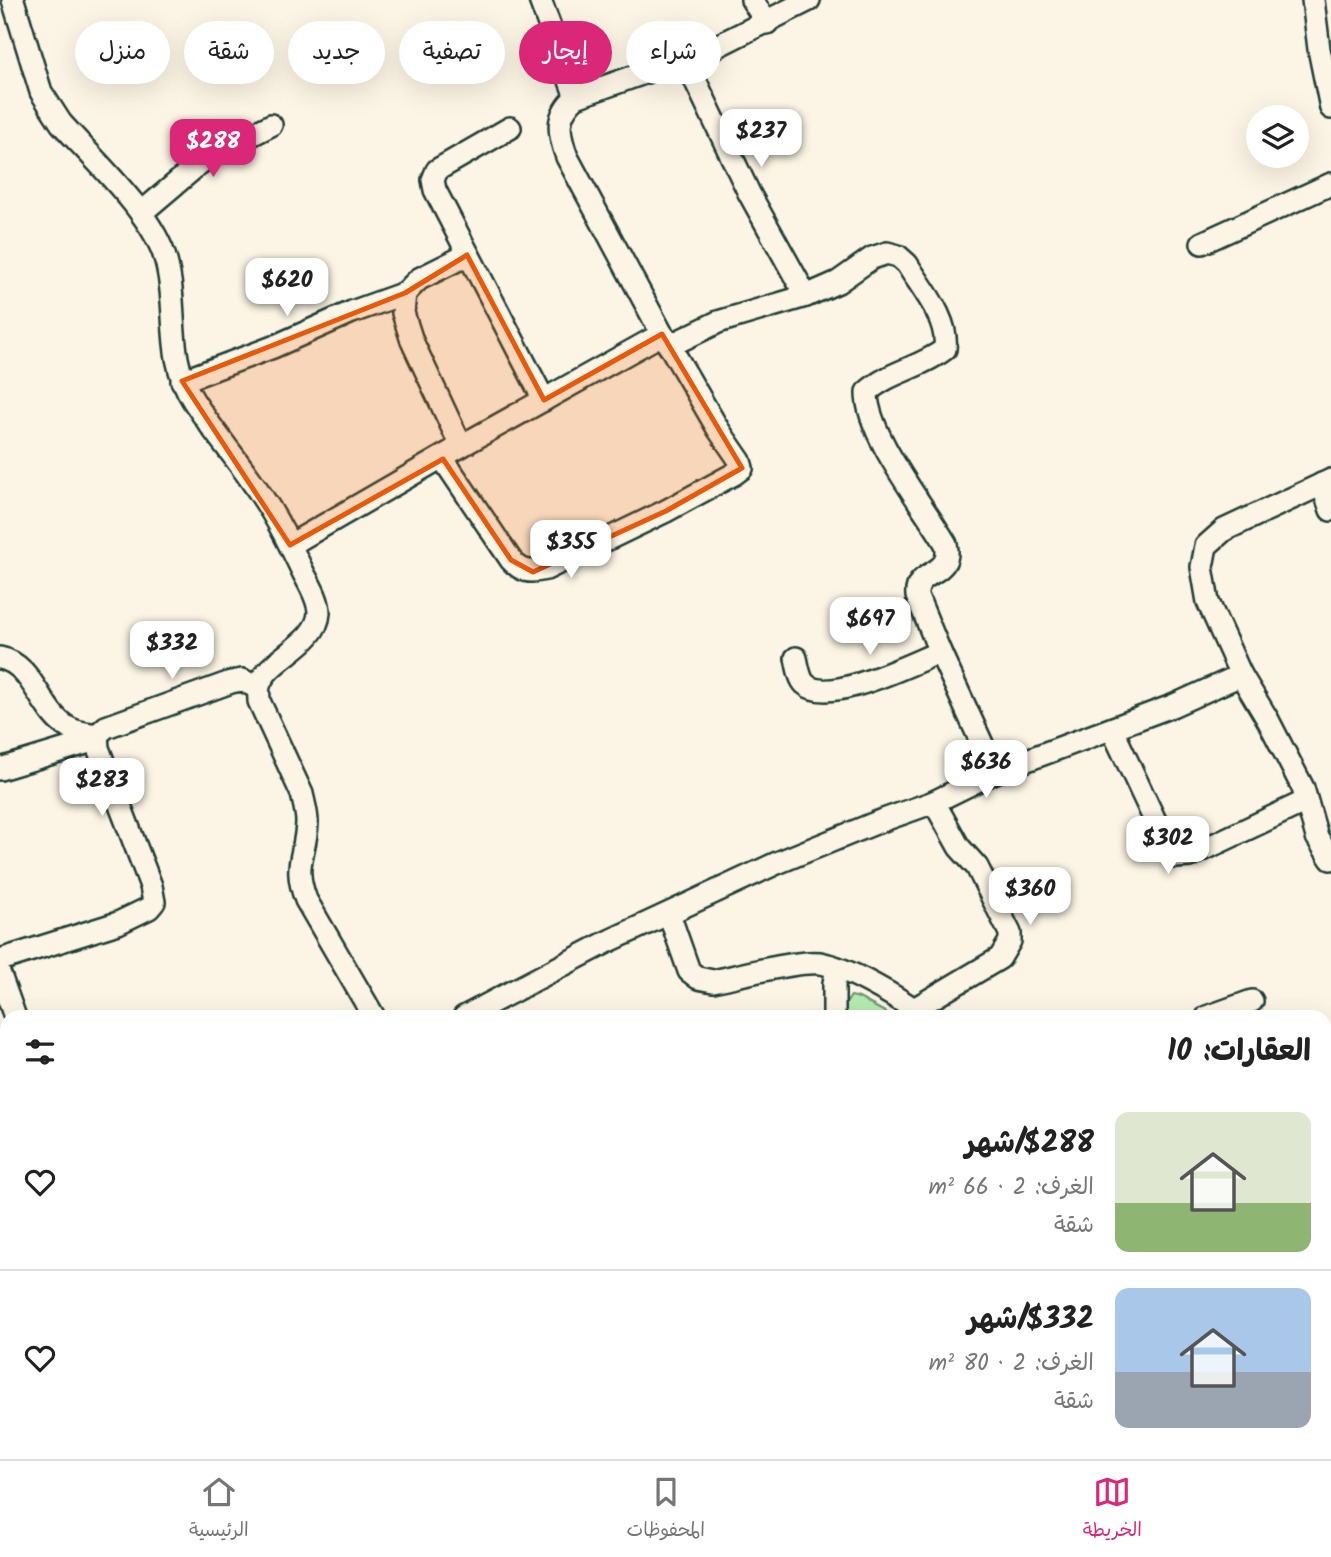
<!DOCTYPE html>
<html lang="ar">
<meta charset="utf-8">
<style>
:root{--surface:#fff;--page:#f2f2f2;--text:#222;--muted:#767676;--line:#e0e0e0;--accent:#db2777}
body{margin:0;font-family:Kalam,"Playpen Sans Arabic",sans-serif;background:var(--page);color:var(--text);direction:rtl;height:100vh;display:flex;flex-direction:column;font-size:26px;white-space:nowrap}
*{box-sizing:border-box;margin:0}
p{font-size:23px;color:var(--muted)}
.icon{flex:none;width:38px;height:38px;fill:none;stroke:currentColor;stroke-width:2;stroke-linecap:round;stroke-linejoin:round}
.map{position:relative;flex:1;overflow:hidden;direction:ltr}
.side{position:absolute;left:0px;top:1010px;width:1332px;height:450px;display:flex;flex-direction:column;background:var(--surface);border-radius:21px 21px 0 0;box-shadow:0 7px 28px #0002;direction:rtl}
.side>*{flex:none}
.hud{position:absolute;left:21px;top:21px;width:700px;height:63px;direction:rtl;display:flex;gap:14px}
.buttons{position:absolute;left:1246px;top:105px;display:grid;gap:14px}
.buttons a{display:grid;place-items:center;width:63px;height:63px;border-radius:50%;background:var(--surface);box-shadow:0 7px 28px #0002;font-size:35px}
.price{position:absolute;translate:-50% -60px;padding:0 16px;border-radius:14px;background:#fff;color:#222;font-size:23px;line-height:46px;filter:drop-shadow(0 2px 4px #0008)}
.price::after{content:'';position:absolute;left:50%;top:42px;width:21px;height:16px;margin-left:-10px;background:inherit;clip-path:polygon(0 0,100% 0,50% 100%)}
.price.selected{background:var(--accent);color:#fff}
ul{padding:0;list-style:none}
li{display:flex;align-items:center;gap:21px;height:175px;padding:0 21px}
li+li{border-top:2px solid var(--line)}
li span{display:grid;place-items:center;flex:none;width:196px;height:140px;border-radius:14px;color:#555}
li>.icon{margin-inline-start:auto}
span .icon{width:84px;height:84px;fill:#fffc;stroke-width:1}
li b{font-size:30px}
h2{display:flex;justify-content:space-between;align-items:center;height:84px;padding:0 21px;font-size:30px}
.tag{padding:0 24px;border-radius:32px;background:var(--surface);box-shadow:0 7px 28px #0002;font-size:24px;line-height:63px}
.tag.selected{background:var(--accent);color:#fff}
.menu{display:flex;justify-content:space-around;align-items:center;height:98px;border-top:2px solid var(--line);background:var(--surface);font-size:19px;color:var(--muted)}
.menu a{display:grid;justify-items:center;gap:4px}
.menu .selected{color:var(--accent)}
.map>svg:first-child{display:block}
.green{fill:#b4ecaf;stroke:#6a9472;stroke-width:2}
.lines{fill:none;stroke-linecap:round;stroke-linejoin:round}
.minor-casing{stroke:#1f3d34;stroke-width:26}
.minor{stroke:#fcf5e5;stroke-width:21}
.marked{fill:#e8590c;fill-opacity:0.2;stroke:#e8590c;stroke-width:5;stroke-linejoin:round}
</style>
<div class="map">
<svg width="1331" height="1459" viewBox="0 0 1331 1459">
<rect width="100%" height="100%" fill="#fcf5e5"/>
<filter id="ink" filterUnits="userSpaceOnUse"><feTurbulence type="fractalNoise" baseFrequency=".0143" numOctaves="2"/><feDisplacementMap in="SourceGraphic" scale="14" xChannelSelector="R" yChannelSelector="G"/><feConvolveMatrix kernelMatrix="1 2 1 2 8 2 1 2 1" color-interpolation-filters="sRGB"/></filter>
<g filter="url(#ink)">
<!-- green -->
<polygon class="green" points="851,996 859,998 894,1017 845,1017 845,1005"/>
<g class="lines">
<defs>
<g id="minor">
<path d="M13 0 41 92 61 123C94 160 154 215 166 261 179 309 165 356 193 400 214 433 240 462 261 495 278 520 291 547 304 574 310 585 319 600 319 613 317 645 267 658 259 686 258 690 259 696 259 701L302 794C304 803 307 813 307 822 306 856 292 863 306 900L374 1017"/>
<polyline points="540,0 576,97"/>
<polyline points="752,0 767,23"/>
<polyline points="1313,0 1319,49 1331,108"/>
<polyline points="685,59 749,193 806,296"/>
<polyline points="510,128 437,170 433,180 435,190 544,400"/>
<polyline points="141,213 206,158 271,125"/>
<polyline points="1202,243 1331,184"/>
<path d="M669 346 718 322 806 296 838 282 872 258 887 253 898 256 907 264C922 289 949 319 945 349 921 368 890 371 867 392 866 434 924 506 946 544 954 578 914 568 917 596L940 652 995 772"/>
<polyline points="182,381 273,347 352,312 405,293"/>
<polyline points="461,446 412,341 403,313 405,293 419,279 467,255"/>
<path d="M443 459 511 560C522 572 530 573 546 569L666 511 734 474 742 468 740 461 718 429 664 336"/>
<polyline points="1322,484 1331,510"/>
<path d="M290 545 461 446 662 334 567 157C558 133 555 115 576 97L709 50 809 0"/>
<path d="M0 658C34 664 40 713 69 728 77 733 88 733 97 735"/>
<path d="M796 658C798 666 799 678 805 684 829 706 914 662 940 652"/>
<polyline points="1241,675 1268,720 1303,788 1317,837 1331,859"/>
<polyline points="1112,729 1159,829 1176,857 1190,856 1306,801"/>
<polyline points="97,735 106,727 231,682 242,680 258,688"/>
<polyline points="0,769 96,740"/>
<path d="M669 914 689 971 698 978 713 981C737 976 798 960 820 963 849 968 901 999 925 1017"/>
<polyline points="0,960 118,923 149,908 154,902 151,886 98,748 97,735"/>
<polyline points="0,975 15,1017"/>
<polyline points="914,1009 1000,958 1010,941 1010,933 977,867 959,847 934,802"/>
<polyline points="464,1017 607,942 777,863 878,822 934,802 995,772 1172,706 1241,675 1208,602 1202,567 1206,546 1224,530 1331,480"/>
<polyline points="834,1017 834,983 837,968"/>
<polyline points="1207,1017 1252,1001"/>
<polyline points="1325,1173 1331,1169"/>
<polyline points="0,1213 7,1215"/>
<polyline points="1325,1331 1331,1328"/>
<polyline points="0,1372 7,1376"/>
<polyline points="179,1452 183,1459"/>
<polyline points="741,1452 745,1459"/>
<polyline points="962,1452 966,1459"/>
<polyline points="92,1459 93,1452"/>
<polyline points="499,1459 512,1452"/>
<polyline points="1094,1459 1107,1452"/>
</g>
</defs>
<!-- minor casing -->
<use href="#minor" class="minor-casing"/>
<!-- minor -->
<use href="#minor" class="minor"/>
</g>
</g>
<!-- marked area -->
<path class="marked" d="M467 255 544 400 662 334 742 468 666 511 533 572 511 560 443 459 290 545 182 381 405 293Z"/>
</svg>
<div class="buttons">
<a><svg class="icon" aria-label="layers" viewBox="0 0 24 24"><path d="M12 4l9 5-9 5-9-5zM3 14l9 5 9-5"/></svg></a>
</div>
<b class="price" style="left:761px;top:169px">$237</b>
<b class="price selected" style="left:213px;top:179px">$288</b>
<b class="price" style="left:287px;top:318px">$620</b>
<b class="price" style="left:571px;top:580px">$355</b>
<b class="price" style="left:870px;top:657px">$697</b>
<b class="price" style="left:172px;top:681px">$332</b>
<b class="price" style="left:986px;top:800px">$636</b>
<b class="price" style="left:102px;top:818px">$283</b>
<b class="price" style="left:1168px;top:876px">$302</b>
<b class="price" style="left:1030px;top:927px">$360</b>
<div class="hud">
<a class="tag">شراء</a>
<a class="tag selected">إيجار</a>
<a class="tag">تصفية</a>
<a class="tag">جديد</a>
<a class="tag">شقة</a>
<a class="tag">منزل</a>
</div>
<section class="side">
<h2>العقارات: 10<svg class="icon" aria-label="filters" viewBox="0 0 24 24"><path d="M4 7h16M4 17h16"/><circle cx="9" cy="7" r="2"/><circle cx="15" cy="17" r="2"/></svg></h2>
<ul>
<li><span style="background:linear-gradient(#dfe7d0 65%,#8fb573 0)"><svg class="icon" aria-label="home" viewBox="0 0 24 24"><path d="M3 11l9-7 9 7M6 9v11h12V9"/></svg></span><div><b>$288/شهر</b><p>الغرف: 2 · 66 m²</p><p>شقة</p></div><svg class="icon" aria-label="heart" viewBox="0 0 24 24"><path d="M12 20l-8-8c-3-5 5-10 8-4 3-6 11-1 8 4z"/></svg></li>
<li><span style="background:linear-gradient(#a9c7e8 60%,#9aa5b1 0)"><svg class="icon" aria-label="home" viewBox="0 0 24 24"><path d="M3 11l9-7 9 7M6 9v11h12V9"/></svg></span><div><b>$332/شهر</b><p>الغرف: 2 · 80 m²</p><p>شقة</p></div><svg class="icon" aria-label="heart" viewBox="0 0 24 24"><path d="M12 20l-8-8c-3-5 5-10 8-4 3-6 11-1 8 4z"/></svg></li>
</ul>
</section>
</div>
<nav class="menu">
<a class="selected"><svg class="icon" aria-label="map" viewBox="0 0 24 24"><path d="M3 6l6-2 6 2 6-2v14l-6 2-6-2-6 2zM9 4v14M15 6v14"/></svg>الخريطة</a>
<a><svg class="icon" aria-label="saved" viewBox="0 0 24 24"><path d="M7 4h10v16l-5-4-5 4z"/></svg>المحفوظات</a>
<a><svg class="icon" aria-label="home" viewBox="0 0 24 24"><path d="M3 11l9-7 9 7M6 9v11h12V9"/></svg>الرئيسية</a>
</nav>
